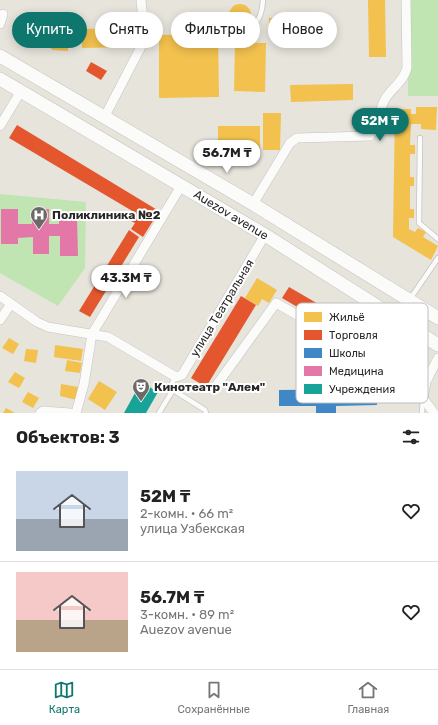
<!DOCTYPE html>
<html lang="ru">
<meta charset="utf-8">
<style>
:root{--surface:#fff;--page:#f6f6f6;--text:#222;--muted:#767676;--line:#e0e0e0;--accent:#0f766e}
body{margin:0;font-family:Rubik,sans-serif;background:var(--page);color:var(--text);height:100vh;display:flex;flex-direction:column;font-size:15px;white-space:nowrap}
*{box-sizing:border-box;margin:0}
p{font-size:13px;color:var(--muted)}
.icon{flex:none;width:22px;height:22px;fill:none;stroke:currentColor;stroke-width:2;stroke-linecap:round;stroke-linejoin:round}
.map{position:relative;height:413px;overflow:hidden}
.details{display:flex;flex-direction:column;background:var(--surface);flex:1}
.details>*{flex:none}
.guide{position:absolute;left:12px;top:12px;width:414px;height:36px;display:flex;gap:8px}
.price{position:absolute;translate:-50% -34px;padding:0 9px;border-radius:14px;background:#fff;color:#222;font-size:13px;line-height:26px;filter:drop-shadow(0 1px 2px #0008)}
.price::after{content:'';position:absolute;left:50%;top:24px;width:12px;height:9px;margin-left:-6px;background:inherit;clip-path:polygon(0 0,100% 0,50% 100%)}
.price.active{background:var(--accent);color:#fff}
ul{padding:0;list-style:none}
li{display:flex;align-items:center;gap:12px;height:100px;padding:0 16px}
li+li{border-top:1px solid var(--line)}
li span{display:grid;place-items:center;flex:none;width:112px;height:80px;border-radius:0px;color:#555}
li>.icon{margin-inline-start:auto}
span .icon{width:48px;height:48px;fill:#fffc;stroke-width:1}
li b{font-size:17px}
h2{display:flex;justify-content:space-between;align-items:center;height:48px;padding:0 16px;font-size:17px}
.chip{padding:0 14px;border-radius:18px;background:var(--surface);box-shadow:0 2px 10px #0003;font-size:14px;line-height:36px}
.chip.active{background:var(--accent);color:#fff}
.dock{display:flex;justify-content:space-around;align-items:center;height:56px;border-top:1px solid var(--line);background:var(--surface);font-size:11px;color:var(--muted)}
.dock a{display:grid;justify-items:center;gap:2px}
.dock .active{color:var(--accent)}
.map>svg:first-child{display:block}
.green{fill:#c1e4b3}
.homes{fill:#f2c14e}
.shops{fill:#e4572e}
.schools{fill:#3f88c5}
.health{fill:#e377a8}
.public{fill:#17a398}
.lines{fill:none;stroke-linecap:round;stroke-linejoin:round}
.lane-casing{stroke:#c4c3c2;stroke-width:6}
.street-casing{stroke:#c4c3c2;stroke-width:10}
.secondary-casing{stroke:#c4c3c2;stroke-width:14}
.lane{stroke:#fbfbfa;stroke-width:4.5}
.street{stroke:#fbfbfa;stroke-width:9}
.secondary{stroke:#fbfbfa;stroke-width:13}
.labels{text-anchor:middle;stroke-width:4;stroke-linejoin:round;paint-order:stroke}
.poi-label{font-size:12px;font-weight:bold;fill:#282828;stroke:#fff;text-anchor:start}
.street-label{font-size:12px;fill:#282828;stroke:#fff}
.key{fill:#fff;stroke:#bebebe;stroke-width:1}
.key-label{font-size:11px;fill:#282828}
</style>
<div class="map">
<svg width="438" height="413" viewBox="0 0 438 413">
<rect width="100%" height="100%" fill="#e7e4dc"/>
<!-- green -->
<g class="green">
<rect x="408" y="0" width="30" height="96"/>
<polygon points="0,194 86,202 85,268 58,306 0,273"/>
</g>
<!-- homes -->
<g class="homes">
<polygon points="368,0 385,0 386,57 369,57"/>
<circle cx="240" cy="15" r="11"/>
<polygon points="318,17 319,34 269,35 269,18"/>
<polygon points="23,24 68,24 68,51 53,50 23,29"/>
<polygon points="133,28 134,47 82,48 81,29"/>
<polygon points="218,34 219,97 159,98 159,35"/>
<polygon points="235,43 266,43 265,92 234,91"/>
<polygon points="353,84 353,100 291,102 290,85"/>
<polygon points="416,107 437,107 436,130 421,129 421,124 411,124 410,145 415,145 415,154 410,154 410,177 414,177 414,186 410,186 410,209 414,209 414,218 409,218 409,229 415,232 418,228 426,232 423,237 438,246 431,260 393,237 395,109 411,109 411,114 416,114"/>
<polygon points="263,113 281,113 280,150 263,150"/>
<rect x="218" y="126" width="42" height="26"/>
<polygon points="257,278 277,290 269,303 262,299 258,306 245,298"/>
<polygon points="9,338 19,344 13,354 2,348"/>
<polygon points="55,345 83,349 81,361 54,357"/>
<polygon points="26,349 38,350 36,363 24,361"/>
<polygon points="67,360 82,363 80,373 65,371"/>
<polygon points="15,372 25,378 19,388 8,382"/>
<polygon points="99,381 117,392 105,410 88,399"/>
<polygon points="61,384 78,387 77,400 60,396"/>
<polygon points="28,392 39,398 33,408 22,402"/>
<polygon points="6,408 15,413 3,413"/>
</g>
<!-- shops -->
<g class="shops">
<polygon points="91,62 107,71 101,80 86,71"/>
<polygon points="17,125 159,211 143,237 131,229 135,223 129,220 134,212 9,138"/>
<polygon points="129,230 139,237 90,317 79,311"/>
<polygon points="289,287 370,334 363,346 282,298"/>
<polygon points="241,296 256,305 206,387 191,378"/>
</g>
<!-- schools -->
<polygon class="schools" points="376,389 377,405 336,406 336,413 316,413 316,406 279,406 279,390"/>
<!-- health -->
<polygon class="health" points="1,209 18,209 18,224 32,224 32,209 49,209 49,224 59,224 59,217 77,217 78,256 60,256 60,236 49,236 49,254 33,254 33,237 18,238 18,244 1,244"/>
<!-- public -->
<polygon class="public" points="141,382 158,392 146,413 124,413"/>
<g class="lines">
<defs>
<g id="lane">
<path d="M246 29C259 24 262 14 263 0"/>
<polyline points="420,138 419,223 438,239"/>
<polyline points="410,299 438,258"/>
<polyline points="173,390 205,410 206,413"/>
<polyline points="159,413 173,390 172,383 176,377"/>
<polyline points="422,413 423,399"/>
</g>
<g id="street">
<polyline points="0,24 3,14"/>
<polyline points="105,116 145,39 141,0"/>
<polyline points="0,126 21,91"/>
<path d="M253 204 290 143 297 138 370 136C379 127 378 113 384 101 390 89 403 83 407 68L406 0"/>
<polyline points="0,296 37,322 48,327 108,337 176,377 182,375 265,235"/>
<polyline points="0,320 11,304"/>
<polyline points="213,390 276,303 362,352 390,313"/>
<polyline points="40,413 43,411 70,413"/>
<polyline points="76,413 84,384 92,334 181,186"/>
<polyline points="434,413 423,398 426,382 438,358"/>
</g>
<g id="secondary">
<polyline points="0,56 253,204 438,318"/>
<polyline points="0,79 265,235 438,345"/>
</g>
</defs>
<!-- lane casing -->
<use href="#lane" class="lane-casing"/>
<!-- street casing -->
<use href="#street" class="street-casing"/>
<!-- secondary casing -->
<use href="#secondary" class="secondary-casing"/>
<!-- lane -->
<use href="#lane" class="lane"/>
<!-- street -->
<use href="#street" class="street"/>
<!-- secondary -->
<use href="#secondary" class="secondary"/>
</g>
<!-- icons -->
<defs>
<symbol id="hospital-pin" viewBox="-11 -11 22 30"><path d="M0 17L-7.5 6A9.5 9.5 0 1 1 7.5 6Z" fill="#6b6a67" stroke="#fff"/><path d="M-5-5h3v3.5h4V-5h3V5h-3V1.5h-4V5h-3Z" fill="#fff"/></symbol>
<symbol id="theatre-pin" viewBox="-11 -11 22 30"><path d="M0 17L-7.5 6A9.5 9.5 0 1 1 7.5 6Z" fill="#6b6a67" stroke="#fff"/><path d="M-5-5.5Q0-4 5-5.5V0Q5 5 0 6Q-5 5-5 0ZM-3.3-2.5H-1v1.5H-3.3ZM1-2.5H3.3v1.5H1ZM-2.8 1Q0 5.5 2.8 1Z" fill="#fff"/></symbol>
</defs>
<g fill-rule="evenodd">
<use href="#hospital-pin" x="29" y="205" width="20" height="27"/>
<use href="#theatre-pin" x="131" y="377" width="20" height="27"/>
</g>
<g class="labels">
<!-- poi labels -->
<g class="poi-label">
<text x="52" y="219">Поликлиника №2</text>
<text x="154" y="391">Кинотеатр "Алем"</text>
</g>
<!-- street labels -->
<g class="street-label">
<text transform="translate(231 215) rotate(31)" y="4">Auezov avenue</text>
<text transform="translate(222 308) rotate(-59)" y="4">улица Театральная</text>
</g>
</g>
<!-- legend -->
<rect x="296" y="303" width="132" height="100" rx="6" class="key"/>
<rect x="304" y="312" width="18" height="10" fill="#f2c14e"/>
<rect x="304" y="330" width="18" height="10" fill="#e4572e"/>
<rect x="304" y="348" width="18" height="10" fill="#3f88c5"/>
<rect x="304" y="366" width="18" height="10" fill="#e377a8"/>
<rect x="304" y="384" width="18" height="10" fill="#17a398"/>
<g class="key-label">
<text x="329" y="321">Жильё</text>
<text x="329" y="339">Торговля</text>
<text x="329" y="357">Школы</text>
<text x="329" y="375">Медицина</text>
<text x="329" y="393">Учреждения</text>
</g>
</svg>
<b class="price active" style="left:380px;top:142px">52M ₸</b>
<b class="price" style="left:227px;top:174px">56.7M ₸</b>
<b class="price" style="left:126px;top:299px">43.3M ₸</b>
<div class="guide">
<a class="chip active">Купить</a>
<a class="chip">Снять</a>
<a class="chip">Фильтры</a>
<a class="chip">Новое</a>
</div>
</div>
<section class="details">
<h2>Объектов: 3<svg class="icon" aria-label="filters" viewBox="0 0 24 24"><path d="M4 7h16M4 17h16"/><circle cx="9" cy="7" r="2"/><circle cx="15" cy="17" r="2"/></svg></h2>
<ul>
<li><span style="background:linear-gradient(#c9d6e8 60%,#9aa5b1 0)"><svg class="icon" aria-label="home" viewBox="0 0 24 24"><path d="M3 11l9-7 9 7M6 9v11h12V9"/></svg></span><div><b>52M ₸</b><p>2-комн. · 66 m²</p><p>улица Узбекская</p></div><svg class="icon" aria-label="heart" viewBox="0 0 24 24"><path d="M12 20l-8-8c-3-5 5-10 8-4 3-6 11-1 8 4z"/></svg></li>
<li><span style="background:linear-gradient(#f6c9c9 60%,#b9a48a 0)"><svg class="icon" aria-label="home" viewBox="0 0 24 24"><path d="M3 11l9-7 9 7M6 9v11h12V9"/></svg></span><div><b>56.7M ₸</b><p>3-комн. · 89 m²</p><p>Auezov avenue</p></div><svg class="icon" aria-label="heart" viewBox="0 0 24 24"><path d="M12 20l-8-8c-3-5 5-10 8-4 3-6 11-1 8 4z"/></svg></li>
</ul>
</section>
<nav class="dock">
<a class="active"><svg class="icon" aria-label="map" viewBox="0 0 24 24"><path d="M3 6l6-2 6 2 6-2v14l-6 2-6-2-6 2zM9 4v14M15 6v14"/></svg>Карта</a>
<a><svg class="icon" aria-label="saved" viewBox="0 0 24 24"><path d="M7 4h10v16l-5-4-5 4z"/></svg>Сохранённые</a>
<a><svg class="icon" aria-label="home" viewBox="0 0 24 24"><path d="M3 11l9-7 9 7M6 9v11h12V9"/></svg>Главная</a>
</nav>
